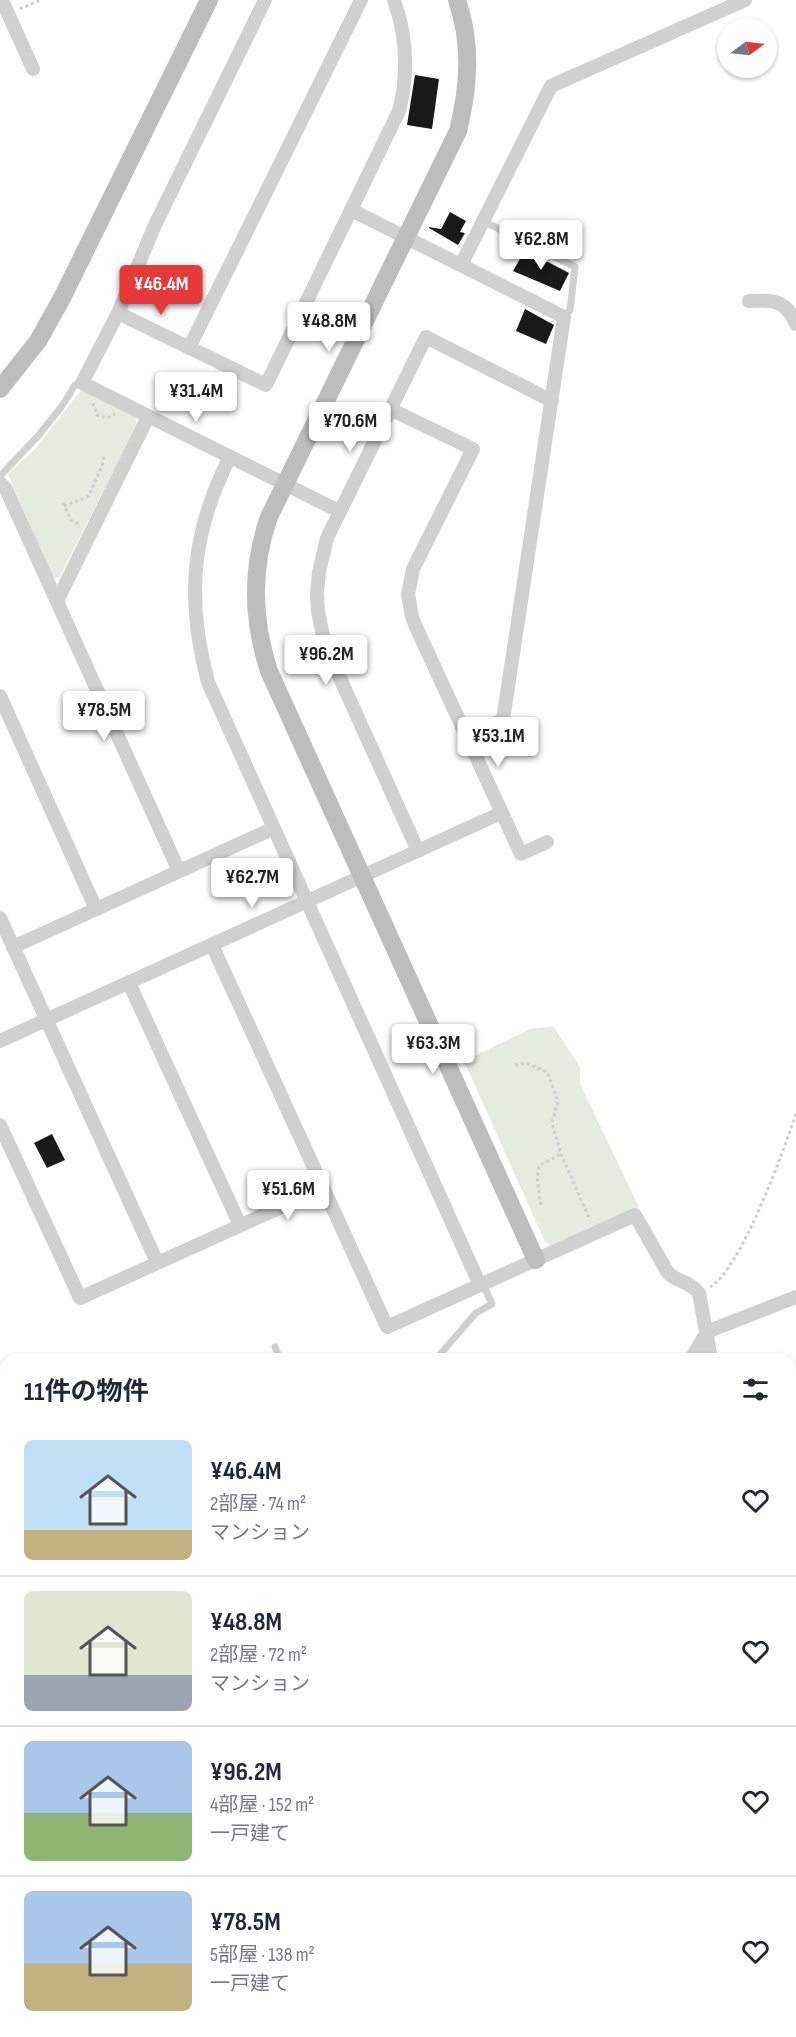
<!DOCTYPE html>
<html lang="ja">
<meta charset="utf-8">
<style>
:root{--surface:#fff;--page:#f6f6f7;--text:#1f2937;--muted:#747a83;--line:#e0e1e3;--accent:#e43a3b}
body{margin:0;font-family:"Sofia Sans Condensed","Noto Sans JP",sans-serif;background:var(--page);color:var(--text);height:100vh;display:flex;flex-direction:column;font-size:22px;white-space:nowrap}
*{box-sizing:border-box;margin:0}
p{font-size:20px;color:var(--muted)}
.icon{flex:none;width:33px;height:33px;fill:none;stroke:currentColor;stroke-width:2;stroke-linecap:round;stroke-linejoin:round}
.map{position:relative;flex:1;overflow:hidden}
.sheet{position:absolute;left:0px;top:1353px;width:796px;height:684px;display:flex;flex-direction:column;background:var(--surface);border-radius:18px 18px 0 0;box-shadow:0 2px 4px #0004}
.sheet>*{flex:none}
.needle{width:39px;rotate:75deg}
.controls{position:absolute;left:717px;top:18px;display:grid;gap:12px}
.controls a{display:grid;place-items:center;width:60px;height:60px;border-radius:50%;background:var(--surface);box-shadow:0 2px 4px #0004;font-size:30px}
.price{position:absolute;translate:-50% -51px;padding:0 14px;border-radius:6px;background:#fff;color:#222;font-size:20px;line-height:39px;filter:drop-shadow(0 2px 3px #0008)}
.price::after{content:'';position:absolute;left:50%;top:36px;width:18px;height:14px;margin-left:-9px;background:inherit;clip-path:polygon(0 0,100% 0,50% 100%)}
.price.active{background:var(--accent);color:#fff}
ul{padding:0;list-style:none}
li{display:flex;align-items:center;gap:18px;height:150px;padding:0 24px}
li+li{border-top:2px solid var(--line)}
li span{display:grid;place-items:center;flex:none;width:168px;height:120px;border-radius:9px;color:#555}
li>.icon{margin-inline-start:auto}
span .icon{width:72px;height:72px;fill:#fffc;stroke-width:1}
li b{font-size:26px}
h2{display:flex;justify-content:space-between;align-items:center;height:72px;padding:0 24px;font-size:26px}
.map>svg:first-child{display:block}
.green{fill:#e5ecdf}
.building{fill:#1a1a1a}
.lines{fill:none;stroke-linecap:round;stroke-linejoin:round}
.path{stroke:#cdcdcd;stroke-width:3;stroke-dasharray:3 3;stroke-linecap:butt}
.lane{stroke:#d0d0d0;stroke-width:7}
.street{stroke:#d0d0d0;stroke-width:14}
.secondary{stroke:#bdbdbd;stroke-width:18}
.rail{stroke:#888;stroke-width:4.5;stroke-dasharray:6 4.5;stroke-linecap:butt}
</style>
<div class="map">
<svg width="796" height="2037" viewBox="0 0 796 2037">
<rect width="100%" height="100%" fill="#fff"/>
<!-- green -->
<g class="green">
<polygon points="88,389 121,407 135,417 137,425 59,578 53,578 8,474 36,448 81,390"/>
<polygon points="553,1026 580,1067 580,1084 639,1207 551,1245 545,1242 464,1061 530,1029"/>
</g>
<!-- building -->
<g class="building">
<polygon points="415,75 439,79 432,129 407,125"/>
<polygon points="450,212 466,221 460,232 465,233 458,245 429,228 429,227 441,229"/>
<polygon points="525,250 569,273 560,291 513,271"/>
<polygon points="525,309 554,325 546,344 516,331"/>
<polygon points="52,1134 65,1160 47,1168 34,1143"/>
</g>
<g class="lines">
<!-- path -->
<g class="path">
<polyline points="20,9 40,0"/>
<polyline points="93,403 97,415 107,418 115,414"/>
<polyline points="63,503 71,520 80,525"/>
<polyline points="64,506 89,496 103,463 104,454"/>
<polyline points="515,1065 526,1063 547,1072 558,1101 552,1123 561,1154 590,1220"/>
<polyline points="541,1205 537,1178 539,1166 561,1154"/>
<path d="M710 1287C740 1271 785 1148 796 1113"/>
<polyline points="790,1405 796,1404"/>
<polyline points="790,1893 796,1888"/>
<polyline points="743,2031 745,2037"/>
<polyline points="198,2037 203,2031"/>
</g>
<!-- lane -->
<g class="lane">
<polyline points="483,221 575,267 570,310 564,317"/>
<polyline points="0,476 38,436 62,406 75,385 82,383"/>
<polyline points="275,1347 280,1359"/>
<polyline points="436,1359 476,1313 492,1304 483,1284"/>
</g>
<!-- street -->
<g class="street">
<polyline points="2,0 33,69"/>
<polyline points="265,0 155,225 118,313 82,383 339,511"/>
<polyline points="351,210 564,317 503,720 466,735"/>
<polyline points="461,265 551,86 745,0"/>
<path d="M749 301C772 300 786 299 796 324"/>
<path d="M118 313 266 385 399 111C409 73 407 37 394 0"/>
<polyline points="189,348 361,0"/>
<polyline points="390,409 473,449 413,569 408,594 412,617 416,627 521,854 547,842"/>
<path d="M230 457C191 533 186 600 208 682L480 1285"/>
<polyline points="0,483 6,489 179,871"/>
<polyline points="57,601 148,417"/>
<polyline points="0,696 96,909"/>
<polyline points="418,851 325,645 318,612 317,594 319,572 327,538 426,337 552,401"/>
<polyline points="0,918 157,1262"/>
<path d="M212 945 387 1327 635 1215 668 1273C678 1282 689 1281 699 1293L711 1359"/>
<polyline points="13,947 272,829"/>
<polyline points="129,983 240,1225"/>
<polyline points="0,1041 501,813"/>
<polyline points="0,1125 80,1298 323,1188"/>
<polyline points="691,1359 705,1335 714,1329 796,1297"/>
<polyline points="790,1604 796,1601"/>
<polyline points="0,1668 6,1674"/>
<polyline points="0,1912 6,1912"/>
<polyline points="431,2031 434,2037"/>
</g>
<!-- secondary -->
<g class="secondary">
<path d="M457 0C472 44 469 86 458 131L269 517C251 568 252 619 269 671L536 1260"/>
<polyline points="0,389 38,341 62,298 209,0"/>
</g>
<!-- rail -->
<g class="rail">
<polyline points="790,1835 796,1833"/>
<polyline points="401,2037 411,2031"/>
</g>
</g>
</svg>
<div class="controls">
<a><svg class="needle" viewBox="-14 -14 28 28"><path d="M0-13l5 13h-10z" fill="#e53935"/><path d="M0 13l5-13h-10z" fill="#747a83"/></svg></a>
</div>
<b class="price" style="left:541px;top:271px">¥62.8M</b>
<b class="price active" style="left:161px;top:316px">¥46.4M</b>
<b class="price" style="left:329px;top:353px">¥48.8M</b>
<b class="price" style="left:196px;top:423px">¥31.4M</b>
<b class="price" style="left:350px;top:453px">¥70.6M</b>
<b class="price" style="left:326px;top:686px">¥96.2M</b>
<b class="price" style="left:104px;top:742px">¥78.5M</b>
<b class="price" style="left:498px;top:768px">¥53.1M</b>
<b class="price" style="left:252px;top:909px">¥62.7M</b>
<b class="price" style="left:433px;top:1075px">¥63.3M</b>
<b class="price" style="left:288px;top:1221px">¥51.6M</b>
<section class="sheet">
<h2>11件の物件<svg class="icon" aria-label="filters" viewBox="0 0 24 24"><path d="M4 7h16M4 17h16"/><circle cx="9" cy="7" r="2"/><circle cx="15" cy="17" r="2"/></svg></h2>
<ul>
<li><span style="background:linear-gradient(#bfe0f5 75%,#c2b280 0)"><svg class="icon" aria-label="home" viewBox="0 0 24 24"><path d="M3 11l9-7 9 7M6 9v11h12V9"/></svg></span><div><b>¥46.4M</b><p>2部屋 · 74 m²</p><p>マンション</p></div><svg class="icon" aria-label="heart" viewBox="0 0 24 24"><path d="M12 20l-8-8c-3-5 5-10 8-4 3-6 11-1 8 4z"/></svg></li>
<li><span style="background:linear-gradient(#dfe7d0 70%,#9aa5b1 0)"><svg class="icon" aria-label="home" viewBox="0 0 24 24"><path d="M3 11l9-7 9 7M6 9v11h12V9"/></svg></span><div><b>¥48.8M</b><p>2部屋 · 72 m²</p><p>マンション</p></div><svg class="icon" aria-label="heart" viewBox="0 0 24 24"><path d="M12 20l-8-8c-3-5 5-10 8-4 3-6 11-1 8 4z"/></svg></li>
<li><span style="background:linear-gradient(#a9c7e8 60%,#8fb573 0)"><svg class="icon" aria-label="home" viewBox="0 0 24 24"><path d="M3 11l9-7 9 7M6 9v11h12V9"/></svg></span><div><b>¥96.2M</b><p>4部屋 · 152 m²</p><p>一戸建て</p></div><svg class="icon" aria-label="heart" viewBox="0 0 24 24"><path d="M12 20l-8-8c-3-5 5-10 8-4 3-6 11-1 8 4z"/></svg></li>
<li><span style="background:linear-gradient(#a9c7e8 60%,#c2b280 0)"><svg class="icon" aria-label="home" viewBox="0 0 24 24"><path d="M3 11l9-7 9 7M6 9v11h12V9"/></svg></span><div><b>¥78.5M</b><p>5部屋 · 138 m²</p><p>一戸建て</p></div><svg class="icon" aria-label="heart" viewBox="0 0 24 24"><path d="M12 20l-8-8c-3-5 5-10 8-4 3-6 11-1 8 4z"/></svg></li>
</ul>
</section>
</div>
